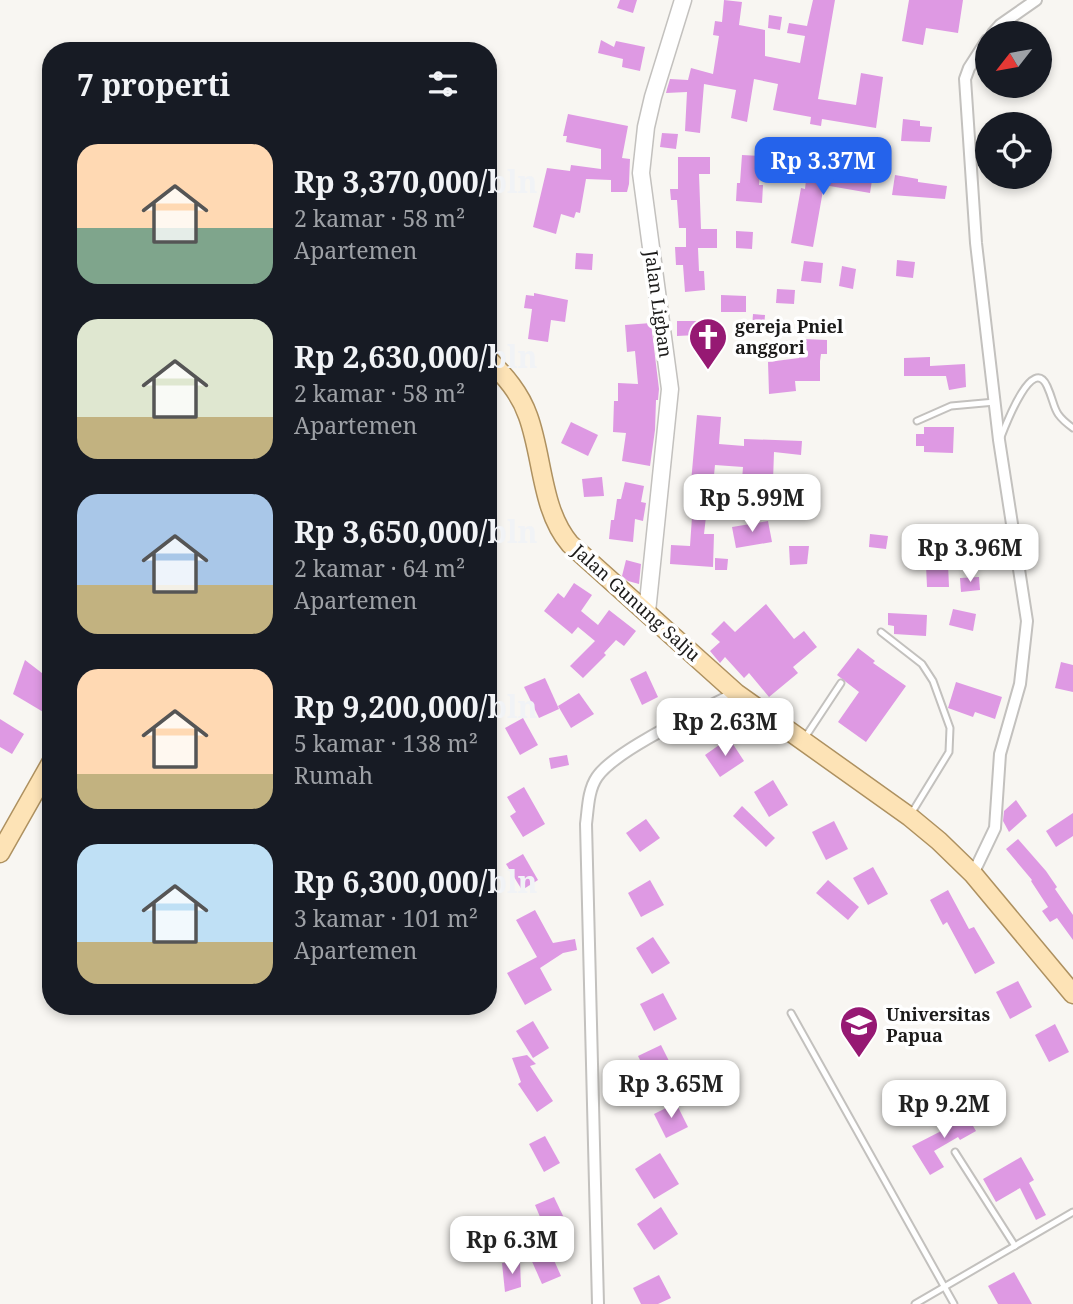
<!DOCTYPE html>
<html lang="id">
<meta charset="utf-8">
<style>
:root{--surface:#171b24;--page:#20242c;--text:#f1f3f6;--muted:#9ea1a6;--accent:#2563eb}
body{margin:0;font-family:"Noto Serif",serif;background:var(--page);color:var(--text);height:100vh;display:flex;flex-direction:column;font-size:26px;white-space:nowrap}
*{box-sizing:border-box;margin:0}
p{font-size:23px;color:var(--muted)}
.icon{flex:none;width:38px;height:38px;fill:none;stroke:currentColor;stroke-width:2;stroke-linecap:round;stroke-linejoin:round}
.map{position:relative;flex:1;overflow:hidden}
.side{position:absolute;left:42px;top:42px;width:455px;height:973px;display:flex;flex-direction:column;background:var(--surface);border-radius:28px;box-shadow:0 4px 10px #0003}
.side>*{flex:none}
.needle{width:46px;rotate:239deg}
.fabs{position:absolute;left:975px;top:21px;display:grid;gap:14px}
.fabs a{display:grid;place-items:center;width:77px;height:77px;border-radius:50%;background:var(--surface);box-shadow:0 4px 10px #0003;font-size:35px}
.price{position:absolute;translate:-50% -60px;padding:0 16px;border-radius:14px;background:#fff;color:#222;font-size:23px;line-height:46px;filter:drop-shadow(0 2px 4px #0008)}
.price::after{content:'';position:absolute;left:50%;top:42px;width:21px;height:16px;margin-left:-10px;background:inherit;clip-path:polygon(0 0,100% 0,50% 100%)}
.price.on{background:var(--accent);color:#fff}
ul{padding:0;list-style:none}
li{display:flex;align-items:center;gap:21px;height:175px;padding:0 35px}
li span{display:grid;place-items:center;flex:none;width:196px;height:140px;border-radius:21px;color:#555}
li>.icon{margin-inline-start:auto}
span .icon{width:84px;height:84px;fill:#fffc;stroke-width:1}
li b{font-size:30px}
h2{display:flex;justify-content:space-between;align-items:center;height:84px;padding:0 35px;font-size:30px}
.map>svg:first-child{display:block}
.building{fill:#de99e3}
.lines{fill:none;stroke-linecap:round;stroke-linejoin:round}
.service-casing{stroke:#c3c1be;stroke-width:9}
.minor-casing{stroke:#c3c1be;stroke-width:14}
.secondary-casing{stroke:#c3c1be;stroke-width:19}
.primary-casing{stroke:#ae9160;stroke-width:21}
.service{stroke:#fff;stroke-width:5}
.minor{stroke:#fff;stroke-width:10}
.secondary{stroke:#fff;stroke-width:16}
.primary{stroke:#fde3b6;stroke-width:18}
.labels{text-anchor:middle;stroke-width:7;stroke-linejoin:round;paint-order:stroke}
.street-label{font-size:18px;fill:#1c1b1a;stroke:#fff}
.poi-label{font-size:18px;font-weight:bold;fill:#1c1b1a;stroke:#fff;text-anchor:start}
</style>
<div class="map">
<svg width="1073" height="1304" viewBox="0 0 1073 1304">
<rect width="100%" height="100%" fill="#f8f6f2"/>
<!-- building -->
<g class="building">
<polygon points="620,0 637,0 633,13 617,8"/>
<polygon points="724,0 742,2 739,25 765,30 765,56 800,63 805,36 787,33 789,23 807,26 813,0 835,0 818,99 856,105 861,73 883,77 876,128 822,119 821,126 810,124 811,117 773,110 778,84 754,79 747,122 731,118 736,90 704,84 700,133 685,131 687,92 666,93 667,89 670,79 688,80 691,68 713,74 719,36 713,35 715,21 722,22"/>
<polygon points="909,0 963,0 958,33 926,28 923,45 902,41"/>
<polygon points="769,15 782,17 780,30 768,28"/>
<polygon points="601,40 614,47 616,41 645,47 640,71 622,67 623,59 598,53"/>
<polygon points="568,114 628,126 622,158 630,159 629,184 627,192 611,192 611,180 586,179 580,213 576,212 574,218 561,214 556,234 533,227 547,168 570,171 571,165 601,169 601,149 566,142 567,136 563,136"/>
<polygon points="903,119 920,121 920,126 932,127 930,142 901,141"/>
<polygon points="662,133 678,134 676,149 660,147"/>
<polygon points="742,155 761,156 759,185 763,185 762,203 736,201 737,183 740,183"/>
<polygon points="678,157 710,157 710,174 699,174 701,229 717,229 717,248 698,248 699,271 704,271 705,290 685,292 683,265 676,265 675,247 686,247 686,228 679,228 677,200 671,200 670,189 678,189"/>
<polygon points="808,163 873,174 870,193 824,185 813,247 791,243 801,188 805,189"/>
<polygon points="895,175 918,179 918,182 947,186 945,199 892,195"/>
<polygon points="736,231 753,232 752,249 736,248"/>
<polygon points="576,253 593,254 592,270 575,269"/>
<polygon points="897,260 915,262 913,278 896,276"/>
<polygon points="804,261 823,263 821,283 801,281"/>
<polygon points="842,266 856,269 853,289 839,286"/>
<polygon points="777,289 795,290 794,304 776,303"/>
<polygon points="534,293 568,300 565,322 551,320 548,342 528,339 532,309 524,308 526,295 534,296"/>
<polygon points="721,295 746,296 746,312 721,312"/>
<polygon points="753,314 765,315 764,328 752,327"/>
<polygon points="677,321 697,321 697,335 677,336"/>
<polygon points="651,323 659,389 658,400 656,400 655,430 650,466 622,461 626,433 613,432 614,401 618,401 618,383 638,384 635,351 627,352 625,325"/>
<polygon points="803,339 827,340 827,354 821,354 820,361 820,381 795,381 796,391 769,394 768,362 799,358 799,345 803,345"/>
<polygon points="930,357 930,366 965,364 966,387 949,390 946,376 904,376 904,358"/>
<polygon points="697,415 721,417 719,444 744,446 744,439 802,441 801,455 774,452 773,481 742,480 743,467 715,465 712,495 717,495 716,509 707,508 704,534 714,534 713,567 670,564 671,545 690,546 692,517 688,516"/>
<polygon points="571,422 598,435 588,456 561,443"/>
<polygon points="924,427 954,427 953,453 924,452 924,446 916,446 916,434 924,434"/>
<polygon points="602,477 604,496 584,497 582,479"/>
<polygon points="625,482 644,486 641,502 646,503 643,521 635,519 633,542 609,539 611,520 614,520 617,499 621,499"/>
<polygon points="768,521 772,542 736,548 732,527"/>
<polygon points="870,534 888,536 886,549 869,547"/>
<polygon points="789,546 809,546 807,564 790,565"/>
<polygon points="715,558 728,559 727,570 715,570"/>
<polygon points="626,560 641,564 639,584 628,581 622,576"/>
<polygon points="948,564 949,587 927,587 926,565"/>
<polygon points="979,577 980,590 961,592 960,578"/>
<polygon points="574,583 592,595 581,611 598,625 609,610 636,631 624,646 616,640 604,653 606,655 583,678 570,666 595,641 578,627 572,634 544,611 558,593 564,598"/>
<polygon points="766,604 794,639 804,631 817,647 793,667 798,673 769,697 749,673 744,678 725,657 720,663 710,651 720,642 711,634 724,621 735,632"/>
<polygon points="953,609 976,614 973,631 949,625"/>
<polygon points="888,613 927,615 926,636 894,634 894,626 888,625"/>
<polygon points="858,648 875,661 873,663 906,686 866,742 838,722 859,692 837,675"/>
<polygon points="25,660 51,680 51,704 45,713 13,694"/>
<polygon points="1061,662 1073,665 1073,692 1055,688"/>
<polygon points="646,671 658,697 642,705 630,679"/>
<polygon points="545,678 559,709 539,718 524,687"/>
<polygon points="956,682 1002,697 995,719 975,712 973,717 948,708"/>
<polygon points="579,693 594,714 571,728 558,706"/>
<polygon points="523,718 538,745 520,755 505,728"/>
<polygon points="0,719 24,734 12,754 0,747"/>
<polygon points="729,738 744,761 720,777 705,755"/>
<polygon points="567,755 569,765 551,769 549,758"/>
<polygon points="773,780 788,805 769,817 754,792"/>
<polygon points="524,787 545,824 523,837 510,816 516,812 507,797"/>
<polygon points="1016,800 1027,816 1009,832 1003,821 1004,811"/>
<polygon points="742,806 775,838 766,847 733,816"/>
<polygon points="1073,813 1073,836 1056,847 1046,831"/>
<polygon points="646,819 660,838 640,852 626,833"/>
<polygon points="834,821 848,849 826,860 812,832"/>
<polygon points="1018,839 1046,871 1057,887 1055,889 1073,915 1073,940 1057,918 1050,922 1042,911 1048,907 1031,881 1032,880 1006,849"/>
<polygon points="523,854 538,880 522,890 506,864"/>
<polygon points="873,867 888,894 868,905 853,878"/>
<polygon points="650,880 664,905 641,917 628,893"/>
<polygon points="828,880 859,907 848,920 816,893"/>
<polygon points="948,890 969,929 974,927 995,963 975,974 947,922 943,925 930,900"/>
<polygon points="535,910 553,943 575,939 577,950 563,953 540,968 552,990 525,1005 507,973 537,957 516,920"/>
<polygon points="653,937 670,963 652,974 636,948"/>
<polygon points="1018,981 1032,1007 1010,1019 996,992"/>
<polygon points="663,993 677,1019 654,1031 640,1004"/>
<polygon points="533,1021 549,1048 533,1058 516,1031"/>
<polygon points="1055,1024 1069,1052 1049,1062 1035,1035"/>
<polygon points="661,1045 674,1071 651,1082 638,1056"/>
<polygon points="527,1055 536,1064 530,1066 553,1101 537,1112 518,1084 521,1082 512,1058"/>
<polygon points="895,1102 907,1120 898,1126 886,1108"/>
<polygon points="676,1103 688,1127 666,1138 654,1114"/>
<polygon points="962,1107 976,1131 960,1140 958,1137 934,1151 944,1167 930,1175 912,1146 951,1126 945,1116"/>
<polygon points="545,1136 560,1163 544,1172 529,1144"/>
<polygon points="660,1153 679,1184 654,1199 635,1169"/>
<polygon points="1021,1157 1034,1180 1029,1183 1046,1215 1036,1220 1020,1188 996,1202 983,1179"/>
<polygon points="554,1197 566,1222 546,1231 535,1205"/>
<polygon points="661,1207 678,1234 654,1250 637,1224"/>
<polygon points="549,1249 561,1276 542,1284 530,1257"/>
<polygon points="520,1262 521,1287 505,1292 502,1263"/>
<polygon points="1014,1272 1032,1304 998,1304 988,1286"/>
<polygon points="659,1275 671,1298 658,1304 641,1304 633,1288"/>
</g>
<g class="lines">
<defs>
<g id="service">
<polyline points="917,421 951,406 995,402"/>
<path d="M1001 437C1005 427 1032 354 1047 386 1057 408 1051 412 1073 428"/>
<polyline points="881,632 922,664 933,681 950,728 949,752 911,814"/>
<polyline points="804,739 841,683"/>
<polyline points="791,1013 954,1304"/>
<polyline points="955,1152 1015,1246"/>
<polyline points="915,1304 1073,1212"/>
</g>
<g id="minor">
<polyline points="993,33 1000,25 1036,0"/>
<polyline points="973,874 995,828 1000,754 1020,684 1027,621 999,440 976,243 965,79 969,68 987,40"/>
<path d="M598 1304 586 824C588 809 588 790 597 777 616 749 703 710 736 693"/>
</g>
<polyline id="secondary" points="647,612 670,389 641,173 646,127 653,97 683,0"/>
<g id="primary">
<path d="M488 359C505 376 520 393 528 416 543 457 541 510 570 544L736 693 910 817 939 841 973 874 1073 994"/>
<polyline points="0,853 51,763"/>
</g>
</defs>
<!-- service casing -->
<use href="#service" class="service-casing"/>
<!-- minor casing -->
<use href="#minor" class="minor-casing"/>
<!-- secondary casing -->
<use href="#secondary" class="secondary-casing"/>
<!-- primary casing -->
<use href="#primary" class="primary-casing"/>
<!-- service -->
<use href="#service" class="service"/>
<!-- minor -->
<use href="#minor" class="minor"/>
<!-- secondary -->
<use href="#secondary" class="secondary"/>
<!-- primary -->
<use href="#primary" class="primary"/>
</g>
<!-- icons -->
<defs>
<symbol id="church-pin" viewBox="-11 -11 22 30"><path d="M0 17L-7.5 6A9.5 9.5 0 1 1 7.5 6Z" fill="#961973" stroke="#fff"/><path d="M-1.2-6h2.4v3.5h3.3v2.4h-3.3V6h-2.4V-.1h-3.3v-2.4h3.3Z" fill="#fff"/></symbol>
<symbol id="university-pin" viewBox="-11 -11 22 30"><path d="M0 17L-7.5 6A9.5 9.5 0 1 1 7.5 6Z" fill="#961973" stroke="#fff"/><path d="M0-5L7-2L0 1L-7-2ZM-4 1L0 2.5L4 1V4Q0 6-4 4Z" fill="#fff"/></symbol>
</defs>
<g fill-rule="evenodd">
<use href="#church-pin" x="686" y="315" width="44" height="60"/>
<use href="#university-pin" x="837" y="1003" width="44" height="60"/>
</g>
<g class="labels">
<!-- street labels -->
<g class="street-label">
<text transform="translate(658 304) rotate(82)" y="6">Jalan Ligban</text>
<text transform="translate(636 603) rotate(42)" y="6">Jalan Gunung Salju</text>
</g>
<!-- poi labels -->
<g class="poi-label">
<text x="735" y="333">gereja Pniel<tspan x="735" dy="21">anggori</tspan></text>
<text x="886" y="1021">Universitas<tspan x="886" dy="21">Papua</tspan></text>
</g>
</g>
</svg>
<div class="fabs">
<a><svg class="needle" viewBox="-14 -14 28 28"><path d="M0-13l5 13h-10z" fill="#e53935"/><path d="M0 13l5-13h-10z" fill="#9ea1a6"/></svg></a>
<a><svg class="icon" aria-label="locate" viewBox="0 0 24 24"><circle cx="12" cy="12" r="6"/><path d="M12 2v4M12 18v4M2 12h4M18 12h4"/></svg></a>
</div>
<b class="price on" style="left:823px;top:197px">Rp 3.37M</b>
<b class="price" style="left:752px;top:534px">Rp 5.99M</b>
<b class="price" style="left:970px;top:584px">Rp 3.96M</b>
<b class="price" style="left:725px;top:758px">Rp 2.63M</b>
<b class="price" style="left:671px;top:1120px">Rp 3.65M</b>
<b class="price" style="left:944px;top:1140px">Rp 9.2M</b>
<b class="price" style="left:512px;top:1276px">Rp 6.3M</b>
<section class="side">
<h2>7 properti<svg class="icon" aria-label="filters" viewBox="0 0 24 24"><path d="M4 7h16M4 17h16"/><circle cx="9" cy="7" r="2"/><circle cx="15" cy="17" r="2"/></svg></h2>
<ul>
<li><span style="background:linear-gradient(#ffd9b3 60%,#7fa58c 0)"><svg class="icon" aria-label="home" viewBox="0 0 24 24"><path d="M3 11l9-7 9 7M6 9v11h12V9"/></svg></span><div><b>Rp 3,370,000/bln</b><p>2 kamar · 58 m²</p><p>Apartemen</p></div></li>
<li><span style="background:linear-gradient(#dfe7d0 70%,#c2b280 0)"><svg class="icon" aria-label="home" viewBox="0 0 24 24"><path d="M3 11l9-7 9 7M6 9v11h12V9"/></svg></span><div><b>Rp 2,630,000/bln</b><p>2 kamar · 58 m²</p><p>Apartemen</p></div></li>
<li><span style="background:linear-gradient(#a9c7e8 65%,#c2b280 0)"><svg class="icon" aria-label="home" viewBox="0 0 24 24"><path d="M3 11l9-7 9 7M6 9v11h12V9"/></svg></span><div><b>Rp 3,650,000/bln</b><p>2 kamar · 64 m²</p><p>Apartemen</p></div></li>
<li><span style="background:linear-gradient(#ffd9b3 75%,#c2b280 0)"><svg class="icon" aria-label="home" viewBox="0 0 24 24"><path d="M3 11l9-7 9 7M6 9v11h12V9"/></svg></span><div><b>Rp 9,200,000/bln</b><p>5 kamar · 138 m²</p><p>Rumah</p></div></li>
<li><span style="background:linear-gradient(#bfe0f5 70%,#c2b280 0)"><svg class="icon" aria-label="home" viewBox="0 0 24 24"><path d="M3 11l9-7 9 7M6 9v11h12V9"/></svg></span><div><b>Rp 6,300,000/bln</b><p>3 kamar · 101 m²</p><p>Apartemen</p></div></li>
</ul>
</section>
</div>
